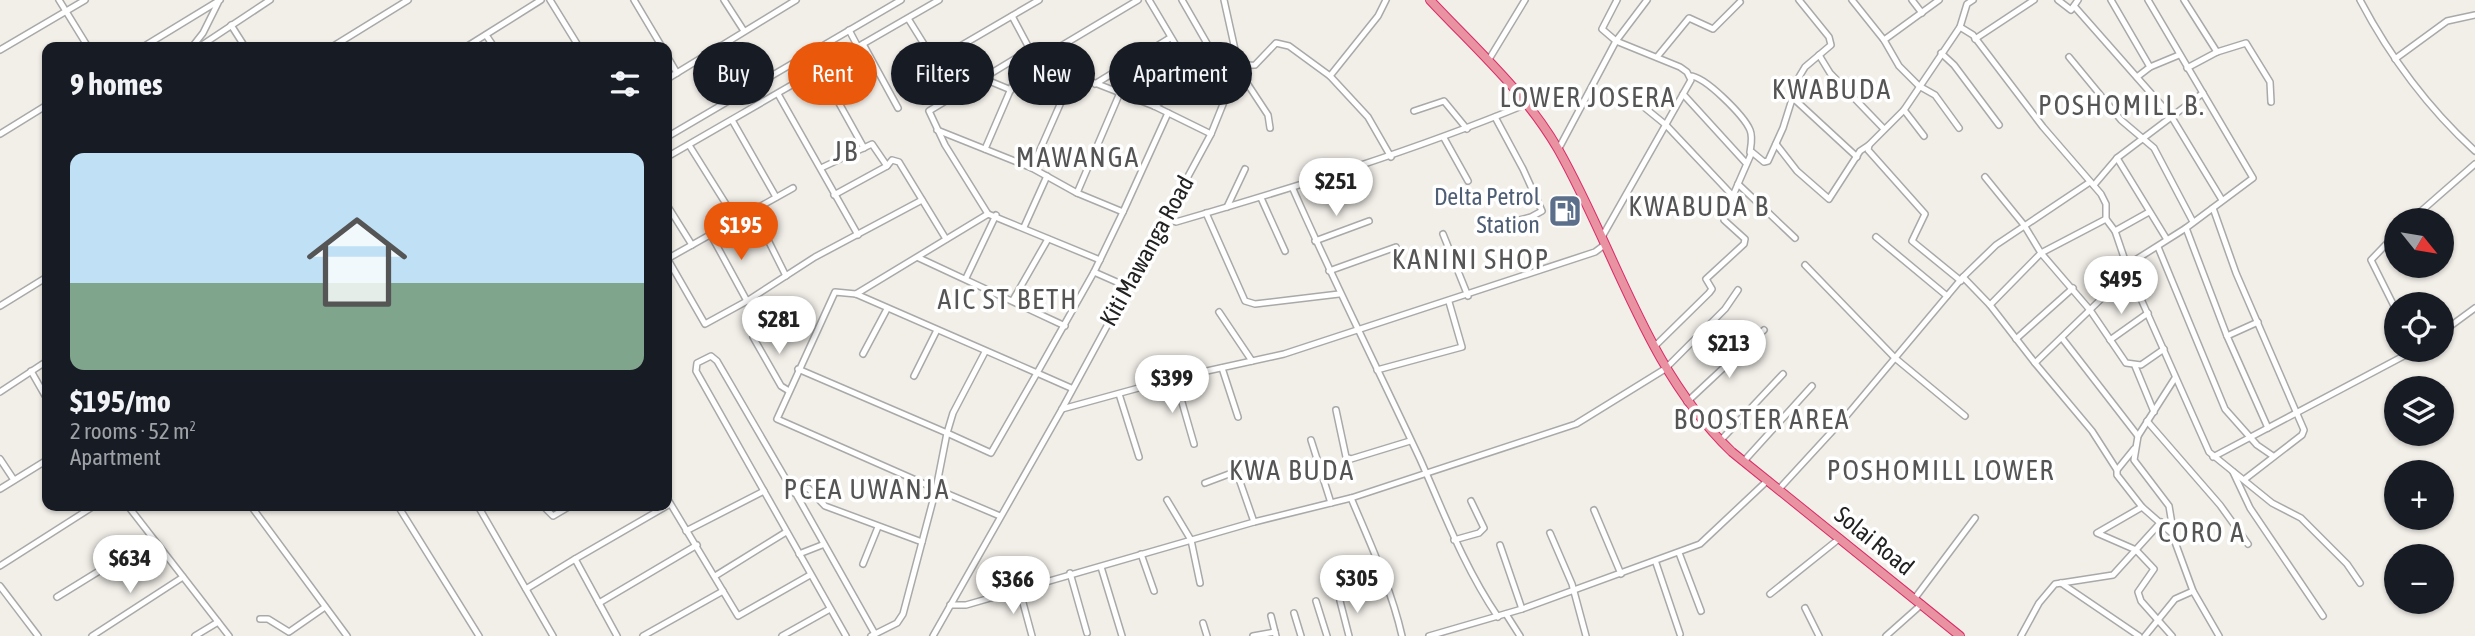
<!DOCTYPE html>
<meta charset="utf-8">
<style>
:root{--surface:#171b24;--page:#242831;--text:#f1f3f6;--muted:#9ea1a6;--line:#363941;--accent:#ea580c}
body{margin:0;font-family:"Asap Condensed",sans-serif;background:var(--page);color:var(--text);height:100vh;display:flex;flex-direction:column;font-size:26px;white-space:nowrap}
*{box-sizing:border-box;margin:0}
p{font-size:23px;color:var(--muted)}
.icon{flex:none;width:38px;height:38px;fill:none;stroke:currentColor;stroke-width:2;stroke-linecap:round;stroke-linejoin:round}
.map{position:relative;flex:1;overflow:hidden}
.panel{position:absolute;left:42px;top:42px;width:630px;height:469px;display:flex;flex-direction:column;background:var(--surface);border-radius:14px;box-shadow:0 2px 5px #0004}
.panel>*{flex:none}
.banner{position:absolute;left:693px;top:42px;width:665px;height:63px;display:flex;gap:14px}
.needle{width:46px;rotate:120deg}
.controls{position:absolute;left:2384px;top:208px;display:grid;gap:14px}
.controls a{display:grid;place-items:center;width:70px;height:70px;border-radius:50%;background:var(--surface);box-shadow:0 2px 5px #0004;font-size:35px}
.price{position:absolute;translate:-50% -60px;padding:0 16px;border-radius:24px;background:#fff;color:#222;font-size:23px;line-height:46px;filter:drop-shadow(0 2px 4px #0008)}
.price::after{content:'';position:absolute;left:50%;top:42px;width:21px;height:16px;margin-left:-10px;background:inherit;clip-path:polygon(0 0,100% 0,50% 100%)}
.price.on{background:var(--accent);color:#fff}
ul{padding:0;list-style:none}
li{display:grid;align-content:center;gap:14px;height:371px;padding:0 28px}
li+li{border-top:2px solid var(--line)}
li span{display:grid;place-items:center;height:217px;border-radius:14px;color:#555}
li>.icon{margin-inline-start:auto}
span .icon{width:126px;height:126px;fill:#fffc;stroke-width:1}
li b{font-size:30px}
h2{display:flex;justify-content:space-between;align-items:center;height:84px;padding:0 28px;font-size:30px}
.chip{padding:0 24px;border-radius:32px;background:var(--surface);box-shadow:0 2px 5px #0004;font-size:24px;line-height:63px}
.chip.on{background:var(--accent);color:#fff}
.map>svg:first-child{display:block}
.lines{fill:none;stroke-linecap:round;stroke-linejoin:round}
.minor-casing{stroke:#a9a9a9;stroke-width:8}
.highway-casing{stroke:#dc2a67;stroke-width:10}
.minor{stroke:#fff;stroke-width:5}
.highway{stroke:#e892a2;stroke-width:8}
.labels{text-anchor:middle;stroke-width:7;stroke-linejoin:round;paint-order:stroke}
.service-label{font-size:24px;fill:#4e5e75;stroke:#fff;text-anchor:end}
.street-label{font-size:24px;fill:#222;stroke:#fff}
.quarter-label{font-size:28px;letter-spacing:2px;fill:#555;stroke:#fff}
</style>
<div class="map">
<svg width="2475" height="636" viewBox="0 0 2475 636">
<rect width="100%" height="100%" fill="#f2efe9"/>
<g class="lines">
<defs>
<g id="minor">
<polyline points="59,0 88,47"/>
<polyline points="550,0 579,47"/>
<polyline points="634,0 662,47"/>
<polyline points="724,0 744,31"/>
<polyline points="1149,0 1196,79"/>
<polyline points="1386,0 1378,16 1330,76 1368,117 1391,157"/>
<polyline points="1852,0 1884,40 1899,66 1919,86 1935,95 1959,128"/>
<polyline points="1912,0 1922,13"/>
<polyline points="2058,0 2071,10 2078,0"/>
<polyline points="2111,0 2150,67"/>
<polyline points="2184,0 2217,52"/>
<path d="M2360 0C2390 57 2428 108 2475 151"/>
<polyline points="2074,6 2171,116 2222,200"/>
<polyline points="1012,16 1036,61 1138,0"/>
<polyline points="909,20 955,94"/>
<polyline points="231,25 245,47"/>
<polyline points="1960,27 1973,35 2043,127 2101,194 2106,204 2106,219 2115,231 2129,272 2209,452 2272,503 2301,518 2347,564 2360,583"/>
<polyline points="849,30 858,47"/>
<polyline points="486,35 494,47"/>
<polyline points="1975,39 2034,0"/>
<polyline points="1884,40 1939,0"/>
<polyline points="863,44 898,108"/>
<polyline points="143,47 220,0"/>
<polyline points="192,47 203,33 218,3"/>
<polyline points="199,47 270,0"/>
<polyline points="332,47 408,0"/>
<polyline points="466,47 541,0"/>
<polyline points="0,50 85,0"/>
<polyline points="1941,53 1954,65 1999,125"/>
<polyline points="1819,55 1830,73 1884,129"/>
<polyline points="667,56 677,73"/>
<polyline points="1657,57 1689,18 1713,29 1740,2"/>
<polyline points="2069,57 2121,120 2154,148 2192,220"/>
<polyline points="2395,59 2447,21 2475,15"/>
<polyline points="1488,61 1525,0"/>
<polyline points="933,62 1039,0"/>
<polyline points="1220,66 1255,65 1276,43 1289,46 1330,76"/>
<polyline points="2187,68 2217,52 2246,43 2270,82 2271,102"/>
<polyline points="820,69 864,148"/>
<polyline points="1236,72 1241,74 1268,115 1270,128"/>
<path d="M1690 76C1705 76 1744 116 1750 130 1753 137 1751 145 1750 152"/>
<polyline points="2137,77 2150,67 2179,55"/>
<polyline points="982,78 1011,90"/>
<polyline points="667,79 796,0"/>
<polyline points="1095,84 1170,38"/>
<polyline points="778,94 858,235"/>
<polyline points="1683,94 1745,162"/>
<polyline points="1792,97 1857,157"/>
<polyline points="1634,99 1666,125 1732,195"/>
<polyline points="1154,106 1220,66 1182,0"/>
<polyline points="1904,110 1924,136"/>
<polyline points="1414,111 1444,101 1467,129"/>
<polyline points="732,120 776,197"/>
<polyline points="937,130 1032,168 1077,193 1123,212 1168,113"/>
<polyline points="0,134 47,105"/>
<polyline points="667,137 901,0"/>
<polyline points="1444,138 1468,181"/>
<polyline points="1776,144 1797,171 1829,199 1860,151 1869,145"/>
<polyline points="689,145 736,220"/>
<polyline points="985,149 1019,70"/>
<polyline points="1558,150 1616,41 1647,0"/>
<polyline points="667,157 939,0"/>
<polyline points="2117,158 2166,238"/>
<polyline points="887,166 892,160 899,162 946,239"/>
<polyline points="821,168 872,144 887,166 834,195"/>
<polyline points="1032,168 1073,75"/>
<polyline points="1985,177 2024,225 2041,253 2090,310 2126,363 2141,365 2164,349"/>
<polyline points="1738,184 1795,238"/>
<polyline points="2094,185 2117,158 2203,93"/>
<path d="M1293 189C1333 280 1378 369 1420 459 1444 513 1464 567 1498 617"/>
<polyline points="1077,193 1119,95"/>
<polyline points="1261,198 1285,251"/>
<polyline points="667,205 692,245"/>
<polyline points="1227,207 1245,169"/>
<polyline points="2213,208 2236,273 2304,430 2302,435 2245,479"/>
<polyline points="753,210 786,276"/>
<polyline points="1206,213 1245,301 1255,304 1339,294"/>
<polyline points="988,214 945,145 929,111 1018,57 1028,57 1154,106 1211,134"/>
<path d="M1164 218 1176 222C1296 187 1413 151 1529 103"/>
<polyline points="2411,220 2475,164"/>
<polyline points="1024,227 1047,176"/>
<polyline points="1491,227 1531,217 1542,211 1523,169 1495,117"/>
<polyline points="2186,228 2227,336"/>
<polyline points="2115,231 2149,212"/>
<polyline points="1443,234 1468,296"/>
<polyline points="2396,234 2371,260 2396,310"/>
<polyline points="711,235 747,301"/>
<polyline points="1602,237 1691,80 1687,72 1680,67 1616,41 1602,29 1617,0"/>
<polyline points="1876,237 1947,296"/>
<polyline points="1315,241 1369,221"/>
<polyline points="2158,247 2225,409 2257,445 2273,456"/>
<polyline points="667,258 705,324 747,301 815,257 922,200"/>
<polyline points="919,258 1065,326"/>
<polyline points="667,259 793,188"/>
<polyline points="2129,264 2186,228 2253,178 2148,0"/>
<polyline points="1805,265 1895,358 1965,416"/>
<polyline points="1329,271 1396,247"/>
<polyline points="1094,272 1128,287"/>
<polyline points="1963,277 1990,305 2035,363"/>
<polyline points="966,278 996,215"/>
<polyline points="1961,281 1912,241 1925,214 1868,150 1869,145 1904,110 1960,27 1967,4 1973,0"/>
<polyline points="856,294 988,214 1100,260"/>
<polyline points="1013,300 1048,239"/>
<polyline points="1990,305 2041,253 2106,219"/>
<polyline points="0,306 47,277"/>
<polyline points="1219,312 1252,361"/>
<polyline points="2258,322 2227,336 2268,428"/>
<polyline points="2441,333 2475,308"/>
<polyline points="753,337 781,386 789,391"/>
<polyline points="2062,338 2138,436"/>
<polyline points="2016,339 2073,288"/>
<polyline points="2110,340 2148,313"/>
<polyline points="1654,347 1709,293 1712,289 1706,279 1744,244 1745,239 1724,220 1724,216 1752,152 1764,162 1768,161 1783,128 1799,77 1805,67 1831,45 1829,37 1799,0"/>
<polyline points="863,354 887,309"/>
<polyline points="2135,366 2154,412"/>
<polyline points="1222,368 1238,417"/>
<polyline points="798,369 947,433 936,489 1000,516"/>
<polyline points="1377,370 1462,347 1449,302"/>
<polyline points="31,371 47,399"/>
<polyline points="914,376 937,330"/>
<polyline points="1175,378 1194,444"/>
<polyline points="2175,378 2138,436 2134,460 2169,506 2175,542 2193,591 2219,636"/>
<polyline points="1071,388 1037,373 1094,272 1123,212"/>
<polyline points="0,392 47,361"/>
<polyline points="1119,394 1139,457"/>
<polyline points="1687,402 1764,330"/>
<polyline points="1062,409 1175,378 1284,354 1595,252 1603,246"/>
<polyline points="1336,410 1346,457 1351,459 1410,441"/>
<polyline points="2147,421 2220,505 2248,544"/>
<polyline points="1311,440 1331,503"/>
<polyline points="1720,441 1783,374"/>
<polyline points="2134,449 2117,470 2117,475 2142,507 2174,535"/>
<polyline points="2213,457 2415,350"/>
<polyline points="0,459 14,480"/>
<polyline points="1744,461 1812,386"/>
<polyline points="2117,470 2092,431 2035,363 2129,272"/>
<polyline points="2233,472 2250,508 2323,616"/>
<polyline points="1205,483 1229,474 1238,476 1254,522"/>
<polyline points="0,489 47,460"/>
<polyline points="1779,489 1848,414 1963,277 1996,245 2090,182"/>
<polyline points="796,494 875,634"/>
<polyline points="667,498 738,616 810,575"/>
<path d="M1351 498C1370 543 1391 588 1402 636"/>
<polyline points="1167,500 1191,540 1200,583"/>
<polyline points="128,506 229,636"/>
<polyline points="251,506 347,636"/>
<polyline points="398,506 479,636"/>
<polyline points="478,506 553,636"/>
<polyline points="543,506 553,516 570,506"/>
<polyline points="2142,507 2097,533 2136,550 2154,569 2138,592 2141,601 2172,636"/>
<polyline points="1594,510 1621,574"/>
<polyline points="686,531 764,491"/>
<polyline points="1550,533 1572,584 1586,636"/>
<polyline points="1454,540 1479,533 1484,528 1471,501"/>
<polyline points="1500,545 1522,609"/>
<polyline points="1679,553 1701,611"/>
<polyline points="799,554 822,545"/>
<polyline points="1141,554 1154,591"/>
<polyline points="1656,563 1680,634"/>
<polyline points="863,564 878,527"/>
<polyline points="0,566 94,506"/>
<polyline points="1101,567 1122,636"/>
<polyline points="1070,573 1087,633"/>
<polyline points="715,576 786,532"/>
<polyline points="2061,583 2139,636"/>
<polyline points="0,586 38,636"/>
<polyline points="1019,588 1032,636"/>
<polyline points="526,589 575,559"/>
<polyline points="1770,594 1840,538"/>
<polyline points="57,597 151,539"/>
<polyline points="1915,598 1975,518"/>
<polyline points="1316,601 1327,636"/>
<polyline points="1340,601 1349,636"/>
<polyline points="599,603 697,545"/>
<polyline points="950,605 966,605 1254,522 1351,498 1576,424 1665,369 1725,309 1738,290"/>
<polyline points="1805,608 1819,636"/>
<polyline points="1294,613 1301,636"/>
<polyline points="1506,614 1520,636"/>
<polyline points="1271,616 1276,636"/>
<polyline points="260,619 268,619 289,632 325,607"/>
<polyline points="1203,623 1207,636"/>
<polyline points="92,636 183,577"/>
<polyline points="195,636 218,622"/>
<polyline points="617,636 575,559 670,504"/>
<polyline points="643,636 723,591"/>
<polyline points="782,636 830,609"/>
<polyline points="846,636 696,371 697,363 711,356 717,361 794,493 808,488 825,506 922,542"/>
<polyline points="871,636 897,623 903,614 936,489 777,419 835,292 856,294 1037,373 991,453 947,433 953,413 985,352"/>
<polyline points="933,636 1062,409 1211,134 1236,72 1236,54 1224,0"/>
<polyline points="1253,636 1275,632"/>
<polyline points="1429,636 1522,609 1700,544 1768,480"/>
<polyline points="1886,636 1922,604"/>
<polyline points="2021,636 2039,603 2055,584 2113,575 2161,522"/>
<polyline points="2145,636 2175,599 2193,591"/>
</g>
<path id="highway" d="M1430 0C1475 48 1525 92 1558 149 1616 251 1645 368 1732 452L1960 636"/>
</defs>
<!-- minor casing -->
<use href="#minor" class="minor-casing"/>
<!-- highway casing -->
<use href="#highway" class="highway-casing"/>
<!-- minor -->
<use href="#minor" class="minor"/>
<!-- highway -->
<use href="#highway" class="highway"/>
</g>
<!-- icons -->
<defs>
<symbol id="fuel-square" viewBox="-11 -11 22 22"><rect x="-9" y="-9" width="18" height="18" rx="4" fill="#5c6f8a" stroke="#fff"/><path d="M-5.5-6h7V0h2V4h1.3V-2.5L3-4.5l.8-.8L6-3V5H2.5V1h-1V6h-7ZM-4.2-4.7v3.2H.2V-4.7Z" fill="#fff"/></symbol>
</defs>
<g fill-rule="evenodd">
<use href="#fuel-square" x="1546" y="192" width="38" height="38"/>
</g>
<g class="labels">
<!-- service labels -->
<g class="service-label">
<text x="1540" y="205">Delta Petrol<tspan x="1540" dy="28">Station</tspan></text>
</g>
<!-- street labels -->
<g class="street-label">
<text transform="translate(1147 251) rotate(-61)" y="8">Kiti Mawanga Road</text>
<text transform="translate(1874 541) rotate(39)" y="8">Solai Road</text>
</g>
<!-- quarter labels -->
<g class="quarter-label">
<text x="1832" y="99">KWABUDA</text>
<text x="1588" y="107">LOWER JOSERA</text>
<text x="2122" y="115">POSHOMILL B.</text>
<text x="846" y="161">JB</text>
<text x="1078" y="167">MAWANGA</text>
<text x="1699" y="216">KWABUDA B</text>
<text x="1471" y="269">KANINI SHOP</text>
<text x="1008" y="309">AIC ST BETH</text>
<text x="1762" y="429">BOOSTER AREA</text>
<text x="1292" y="480">KWA BUDA</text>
<text x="1941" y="480">POSHOMILL LOWER</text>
<text x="867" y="499">PCEA UWANJA</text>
<text x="2202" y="542">CORO A</text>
</g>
</g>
</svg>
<div class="controls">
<a><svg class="needle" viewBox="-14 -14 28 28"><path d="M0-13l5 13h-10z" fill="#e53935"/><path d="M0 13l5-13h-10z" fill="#9ea1a6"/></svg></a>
<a><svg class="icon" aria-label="locate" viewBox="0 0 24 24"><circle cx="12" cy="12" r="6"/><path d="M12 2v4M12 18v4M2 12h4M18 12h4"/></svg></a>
<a><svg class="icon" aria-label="layers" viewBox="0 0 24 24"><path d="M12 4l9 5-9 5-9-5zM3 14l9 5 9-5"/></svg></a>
<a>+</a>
<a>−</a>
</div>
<b class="price" style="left:1336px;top:218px">$251</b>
<b class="price on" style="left:741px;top:262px">$195</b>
<b class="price" style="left:2121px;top:316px">$495</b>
<b class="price" style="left:779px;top:356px">$281</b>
<b class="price" style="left:1729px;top:380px">$213</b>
<b class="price" style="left:1172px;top:415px">$399</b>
<b class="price" style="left:130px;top:595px">$634</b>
<b class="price" style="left:1357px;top:615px">$305</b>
<b class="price" style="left:1013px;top:616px">$366</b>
<div class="banner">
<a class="chip">Buy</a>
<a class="chip on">Rent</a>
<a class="chip">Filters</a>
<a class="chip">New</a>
<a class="chip">Apartment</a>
</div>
<section class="panel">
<h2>9 homes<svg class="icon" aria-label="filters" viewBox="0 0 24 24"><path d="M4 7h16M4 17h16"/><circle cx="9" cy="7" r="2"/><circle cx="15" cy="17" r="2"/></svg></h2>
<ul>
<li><span style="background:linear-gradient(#bfe0f5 60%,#7fa58c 0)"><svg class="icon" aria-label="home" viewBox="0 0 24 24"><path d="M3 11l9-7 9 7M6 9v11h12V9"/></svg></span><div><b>$195/mo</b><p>2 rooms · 52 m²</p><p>Apartment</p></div></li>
</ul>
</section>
</div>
